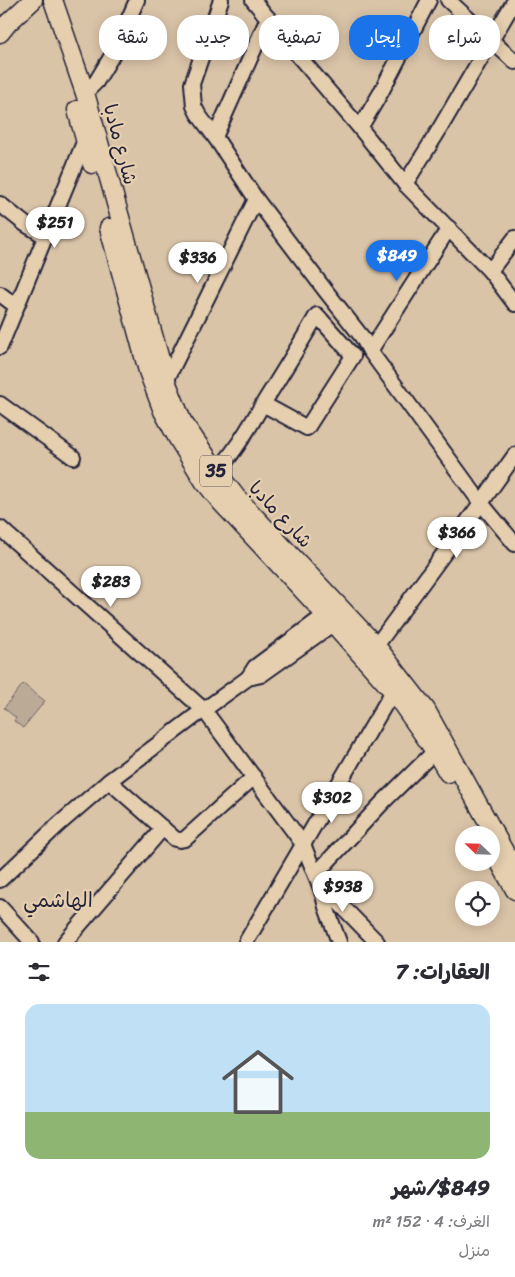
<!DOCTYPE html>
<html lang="ar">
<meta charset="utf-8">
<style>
:root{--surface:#fff;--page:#f7f7f7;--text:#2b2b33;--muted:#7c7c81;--line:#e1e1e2;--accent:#1a73e8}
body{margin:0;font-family:Sriracha,"Playpen Sans Arabic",sans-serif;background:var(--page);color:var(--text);direction:rtl;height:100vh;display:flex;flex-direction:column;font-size:19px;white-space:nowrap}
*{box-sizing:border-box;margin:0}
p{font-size:16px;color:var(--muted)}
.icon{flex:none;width:28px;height:28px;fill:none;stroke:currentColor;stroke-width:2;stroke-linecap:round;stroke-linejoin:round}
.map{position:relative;height:942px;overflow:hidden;direction:ltr}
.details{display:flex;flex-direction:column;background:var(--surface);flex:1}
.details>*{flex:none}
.top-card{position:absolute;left:15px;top:15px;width:485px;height:45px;direction:rtl;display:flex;gap:10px}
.needle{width:32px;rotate:293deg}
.controls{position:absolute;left:455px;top:826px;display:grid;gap:10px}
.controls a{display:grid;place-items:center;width:45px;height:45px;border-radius:50%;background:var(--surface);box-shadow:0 2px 12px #0003;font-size:25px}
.price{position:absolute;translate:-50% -42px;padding:0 11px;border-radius:18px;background:#fff;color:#222;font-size:16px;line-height:32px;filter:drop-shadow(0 1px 2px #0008)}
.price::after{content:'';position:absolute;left:50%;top:30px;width:15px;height:11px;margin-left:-8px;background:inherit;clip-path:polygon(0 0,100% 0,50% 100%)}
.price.active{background:var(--accent);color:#fff}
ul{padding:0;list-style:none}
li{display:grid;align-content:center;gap:10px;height:265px;padding:0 25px}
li+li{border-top:1px solid var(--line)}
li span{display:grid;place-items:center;height:155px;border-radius:15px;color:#555}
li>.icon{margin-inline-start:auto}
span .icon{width:90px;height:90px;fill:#fffc;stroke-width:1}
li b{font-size:21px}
h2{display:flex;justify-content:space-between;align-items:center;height:60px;padding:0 25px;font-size:21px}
.chip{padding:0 18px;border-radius:20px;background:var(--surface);box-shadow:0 2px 12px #0003;font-size:18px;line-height:45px}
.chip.active{background:var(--accent);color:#fff}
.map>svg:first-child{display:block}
.green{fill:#bbaa96;stroke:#6e6668}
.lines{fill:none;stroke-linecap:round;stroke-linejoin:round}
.minor-casing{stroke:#22223b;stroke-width:18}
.major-casing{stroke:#22223b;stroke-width:21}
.minor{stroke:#e6cfaf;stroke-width:14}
.major{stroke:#e6cfaf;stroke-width:18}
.labels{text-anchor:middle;stroke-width:4.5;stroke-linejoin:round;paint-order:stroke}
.shield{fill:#e6cfaf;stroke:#5d565e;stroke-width:1}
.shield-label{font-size:18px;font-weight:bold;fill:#22223b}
.street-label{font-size:19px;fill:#22223b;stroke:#e6cfaf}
.neighbourhood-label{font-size:20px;fill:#22223b;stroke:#e6cfaf}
</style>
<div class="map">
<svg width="515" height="942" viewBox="0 0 515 942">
<rect width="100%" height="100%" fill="#dac4a8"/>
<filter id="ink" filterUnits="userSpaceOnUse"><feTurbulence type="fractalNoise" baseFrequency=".02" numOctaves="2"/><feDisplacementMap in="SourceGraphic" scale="10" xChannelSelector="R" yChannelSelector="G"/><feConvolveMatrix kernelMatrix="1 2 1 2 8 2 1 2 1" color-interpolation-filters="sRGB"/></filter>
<g filter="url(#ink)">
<!-- green -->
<polygon class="green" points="23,684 45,701 23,728 14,721 16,718 4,708"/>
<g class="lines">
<defs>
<g id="minor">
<polyline points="221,0 192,84 194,106 198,114 215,137 256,199 325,290 362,337 370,351 481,503 515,544"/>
<polyline points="253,0 301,59 360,128 405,184 490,271 515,304"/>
<polyline points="448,0 515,62"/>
<polyline points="85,93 96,82 113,54 137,0"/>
<polyline points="360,128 380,94 429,0"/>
<polyline points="215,137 268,18"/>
<polyline points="405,184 436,135 515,0"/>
<polyline points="0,204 25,224 45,236"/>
<polyline points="490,271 515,238"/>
<polyline points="0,294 16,306"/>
<polyline points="0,347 85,140"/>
<polyline points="370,351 449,228"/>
<polyline points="166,381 256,199"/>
<polyline points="0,404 73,457"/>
<path d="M209 478C228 464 249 428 261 407 280 377 299 346 317 315L353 356 307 428 263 404"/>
<polyline points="0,528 204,710 303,844 322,891 326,907 339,942"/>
<polyline points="376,646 481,503 515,455"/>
<polyline points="248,678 255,667 333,609"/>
<polyline points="109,781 175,839 180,840 185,839 254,777"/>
<polyline points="316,874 383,802 435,751"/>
<polyline points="0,880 58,825 109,781 194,717 248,678 261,675 341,618"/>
<polyline points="322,891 337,901 377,942"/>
<polyline points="0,907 32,942"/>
<polyline points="65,942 163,828"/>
<polyline points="246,942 393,691"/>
</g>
<g id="major">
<polyline points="53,0 85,93 166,381 182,421 217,472 236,497 376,646 426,710 515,871"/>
<polyline points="0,33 8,23 33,0"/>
<polyline points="77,110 92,164"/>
<polyline points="109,228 148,371 163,411 177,437 204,481 221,502 326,615 393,691 435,751 448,773"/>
<polyline points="500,863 515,890"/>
</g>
</defs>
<!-- minor casing -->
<use href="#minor" class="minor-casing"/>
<!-- major casing -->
<use href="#major" class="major-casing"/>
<!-- minor -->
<use href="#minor" class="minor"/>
<!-- major -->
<use href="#major" class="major"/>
</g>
</g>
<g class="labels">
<!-- shield labels -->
<rect class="shield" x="200" y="455.5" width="32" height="31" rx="4"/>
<g class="shield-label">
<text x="216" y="477">35</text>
</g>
<!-- street labels -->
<g class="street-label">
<text transform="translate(121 144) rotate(75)" y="7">شارع مادبا</text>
<text transform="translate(281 514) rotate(47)" y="7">شارع مادبا</text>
</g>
<!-- neighbourhood labels -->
<g class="neighbourhood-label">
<text x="58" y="907">الهاشمي</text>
</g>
</g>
</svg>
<div class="controls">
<a><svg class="needle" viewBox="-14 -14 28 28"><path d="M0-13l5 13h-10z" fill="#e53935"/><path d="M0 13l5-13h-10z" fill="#7c7c81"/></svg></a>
<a><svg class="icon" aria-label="locate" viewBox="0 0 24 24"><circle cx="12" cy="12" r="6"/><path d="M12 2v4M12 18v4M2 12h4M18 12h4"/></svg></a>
</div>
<b class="price" style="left:55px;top:249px">$251</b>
<b class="price active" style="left:397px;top:282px">$849</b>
<b class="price" style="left:198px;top:284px">$336</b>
<b class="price" style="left:457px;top:559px">$366</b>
<b class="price" style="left:111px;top:608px">$283</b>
<b class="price" style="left:332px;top:824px">$302</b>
<b class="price" style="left:343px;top:913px">$938</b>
<div class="top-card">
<a class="chip">شراء</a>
<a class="chip active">إيجار</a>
<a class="chip">تصفية</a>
<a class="chip">جديد</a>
<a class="chip">شقة</a>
</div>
</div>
<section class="details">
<h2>العقارات: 7<svg class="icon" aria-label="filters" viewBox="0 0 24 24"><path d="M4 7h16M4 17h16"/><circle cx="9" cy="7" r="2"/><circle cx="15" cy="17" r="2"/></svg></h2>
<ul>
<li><span style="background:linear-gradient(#bfe0f5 70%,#8fb573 0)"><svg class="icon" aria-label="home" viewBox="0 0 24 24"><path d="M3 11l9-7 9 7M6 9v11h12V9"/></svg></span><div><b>$849/شهر</b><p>الغرف: 4 · 152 m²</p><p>منزل</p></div></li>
</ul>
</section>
